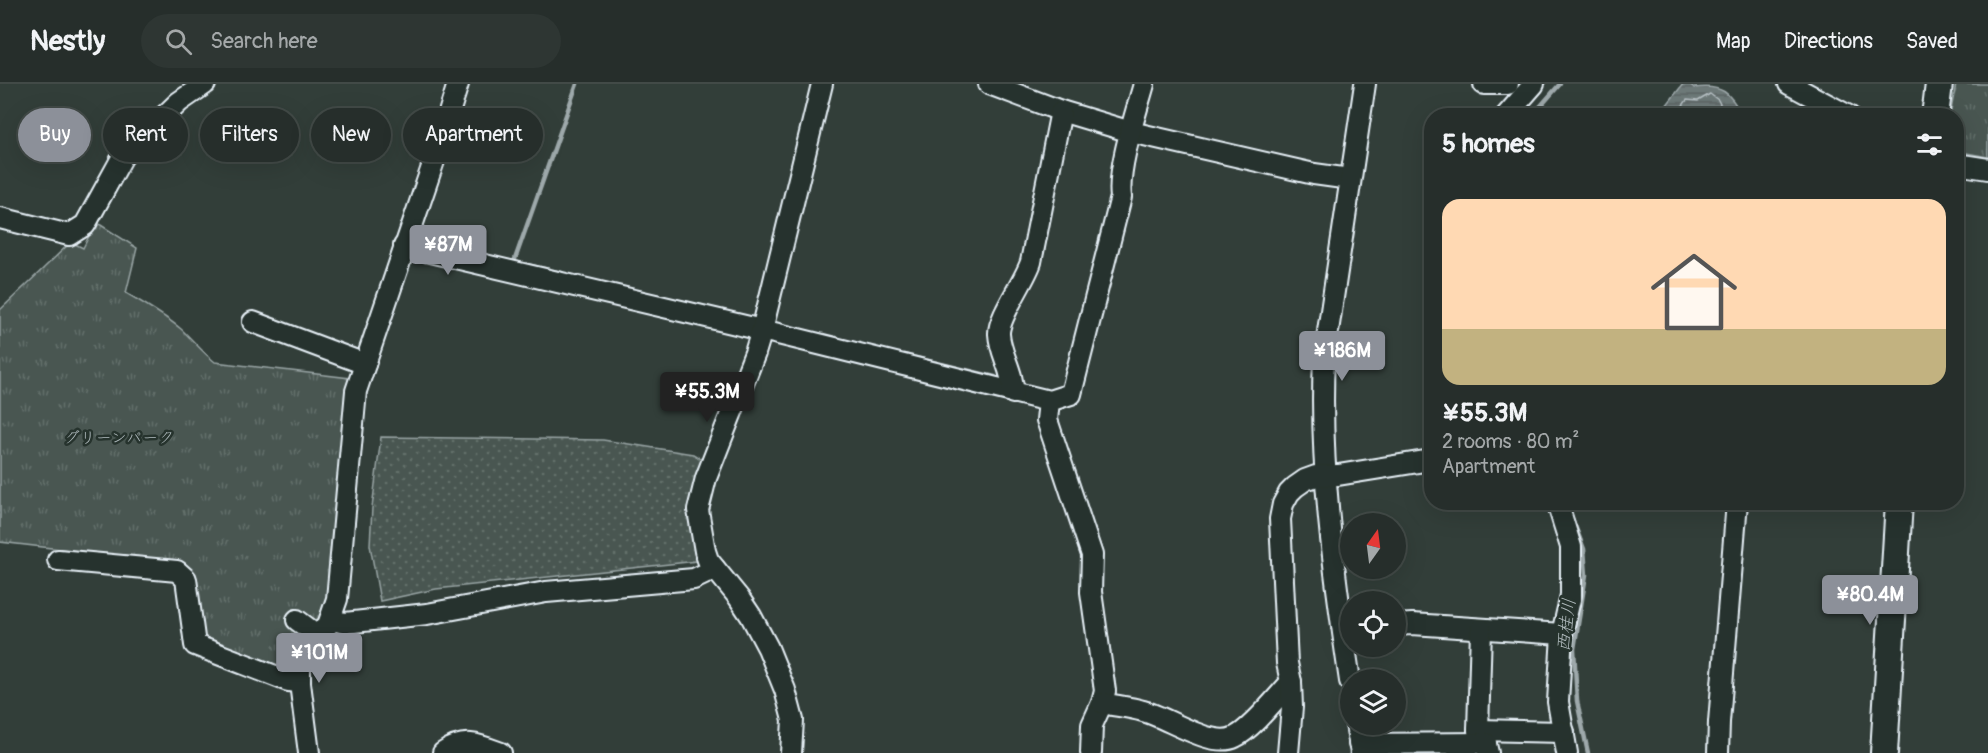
<!DOCTYPE html>
<meta charset="utf-8">
<style>
:root{--surface:#262e2b;--page:#2e3633;--text:#f1f3f6;--muted:#a4a8a9;--line:#424a47;--accent:#8c9099}
body{margin:0;font-family:Pangolin,"Klee One",sans-serif;background:var(--page);color:var(--text);height:100vh;display:flex;flex-direction:column;font-size:22px;white-space:nowrap}
*{box-sizing:border-box;margin:0}
p{font-size:20px;color:var(--muted)}
.icon{flex:none;width:33px;height:33px;fill:none;stroke:currentColor;stroke-width:2;stroke-linecap:round;stroke-linejoin:round}
.map{position:relative;flex:1;overflow:hidden}
.side{position:absolute;left:1424px;top:24px;width:540px;height:402px;display:flex;flex-direction:column;background:var(--surface);border-radius:24px;box-shadow:0 6px 24px #0002,0 0 0 2px var(--line)}
.side>*{flex:none}
.hud{position:absolute;left:18px;top:24px;width:570px;height:54px;display:flex;gap:12px}
.needle{width:39px;rotate:14deg}
.tools{position:absolute;left:1340px;top:429px;display:grid;gap:12px}
.tools a{display:grid;place-items:center;width:66px;height:66px;border-radius:50%;background:var(--surface);box-shadow:0 6px 24px #0002,0 0 0 2px var(--line);font-size:30px}
.price{position:absolute;translate:-50% -51px;padding:0 14px;border-radius:6px;background:var(--accent);color:#fff;font-size:20px;line-height:39px;filter:drop-shadow(0 2px 3px #0008)}
.price::after{content:'';position:absolute;left:50%;top:36px;width:18px;height:14px;margin-left:-9px;background:inherit;clip-path:polygon(0 0,100% 0,50% 100%)}
.price.selected{background:#222;color:#fff}
ul{padding:0;list-style:none}
li{display:grid;align-content:center;gap:12px;height:318px;padding:0 18px}
li+li{border-top:2px solid var(--line)}
li span{display:grid;place-items:center;height:186px;border-radius:18px;color:#555}
li>.icon{margin-inline-start:auto}
span .icon{width:108px;height:108px;fill:#fffc;stroke-width:1}
li b{font-size:26px}
h2{display:flex;justify-content:space-between;align-items:center;height:72px;padding:0 18px;font-size:26px}
.tag{padding:0 21px;border-radius:27px;background:var(--surface);box-shadow:0 6px 24px #0002,0 0 0 2px var(--line);font-size:21px;line-height:54px}
.tag.selected{background:var(--accent);color:#fff}
header{display:flex;align-items:center;gap:36px;box-sizing:border-box;height:84px;padding:0 30px;background:var(--surface);border-bottom:2px solid var(--line)}
header strong{font-size:28px}
nav{display:flex;gap:33px;margin-inline-start:auto;font-size:21px}
.search{width:420px;height:54px;background:var(--page);display:flex;align-items:center;gap:15px;box-sizing:border-box;padding:0 21px;border-radius:33px;color:var(--muted);font-size:22px}
.map>svg:first-child{display:block}
.grass{fill:url(#grass-dots);stroke:#98a4a4;stroke-width:1.5}
.park{fill:url(#park-tufts);stroke:#98a4a4;stroke-width:1.5}
.water{fill:url(#water-rules);stroke:#9ea9ab;stroke-width:1.5}
.lines{fill:none;stroke-linecap:round;stroke-linejoin:round}
.shore{stroke:#b7c1c5;stroke-width:1.5}
.stream{stroke:#9ea9ab;stroke-width:4.5}
.minor-casing{stroke:#e8f1f8;stroke-width:24}
.major-casing{stroke:#e8f1f8;stroke-width:30}
.minor{stroke:#26332d;stroke-width:20}
.major{stroke:#26332d;stroke-width:26}
.labels{text-anchor:middle;stroke-width:5;stroke-linejoin:round;paint-order:stroke}
.park-label{font-size:16px;fill:#b0bbbe;stroke:#26332d}
.water-label{font-size:18px;font-style:italic;fill:#b1bbbe;stroke:#26332d}
</style>
<header>
<strong>Nestly</strong>
<div class="search"><svg class="icon" aria-label="search" viewBox="0 0 24 24"><circle cx="10" cy="10" r="6"/><path d="M15 15l6 6"/></svg>Search here</div>
<nav><a>Map</a><a>Directions</a><a>Saved</a></nav>
</header>
<div class="map">
<svg width="1988" height="669" viewBox="0 0 1988 669">
<defs>
<pattern id="grass-dots" width="8" height="8" patternUnits="userSpaceOnUse" patternTransform="scale(1.5)"><rect width="8" height="8" fill="#495651"/><path d="M2 2h.1M6 6h.1" fill="none" stroke="#636f6b" stroke-width="1.8" stroke-linecap="round"/></pattern>
<pattern id="park-tufts" width="24" height="20" patternUnits="userSpaceOnUse" patternTransform="scale(1.5)"><rect width="24" height="20" fill="#495651"/><path d="M3 7l-1-3M5 7V3M7 7l1-3M15 17l-1-3M17 17v-4M19 17l1-3" fill="none" stroke="#636f6b"/></pattern>
<pattern id="water-rules" width="6" height="5" patternUnits="userSpaceOnUse" patternTransform="scale(1.5)"><rect width="6" height="5" fill="#6d7978"/><path d="M0 2.5h6" fill="none" stroke="#5b6363"/></pattern>
</defs>
<rect width="100%" height="100%" fill="#323e39"/>
<filter id="ink" filterUnits="userSpaceOnUse"><feTurbulence type="fractalNoise" baseFrequency=".0167" numOctaves="2"/><feDisplacementMap in="SourceGraphic" scale="12" xChannelSelector="R" yChannelSelector="G"/><feConvolveMatrix kernelMatrix="1 2 1 2 8 2 1 2 1" color-interpolation-filters="sRGB"/></filter>
<g filter="url(#ink)">
<!-- grass -->
<polygon class="grass" points="381,353 603,356 693,370 703,376 689,421 697,477 436,505 380,517 370,461 372,424"/>
<!-- park -->
<g class="park">
<polygon points="1956,0 1988,0 1988,73 1956,67 1956,32 1950,31"/>
<path d="M96 138 137 164 126 209C145 220 164 231 181 245 193 256 202 268 215 278L350 294 329 513 323 536 293 564 288 591 199 557 181 479 0 458V226L71 158 83 164Z"/>
</g>
<!-- water -->
<path class="water" d="M1683 0H1690L1694 4C1723 0 1730 9 1742 31H1659Z"/>
<g class="lines">
<!-- shore -->
<polyline class="shore" points="1675,32 1687,16 1698,17 1710,10 1718,16 1726,32"/>
<!-- stream -->
<g class="stream">
<polyline points="1532,32 1560,0"/>
<polyline points="562,189 514,178 577,0"/>
<polyline points="904,271 995,293"/>
<polyline points="1568,424 1584,465 1586,491 1574,565 1577,617 1588,669"/>
</g>
<defs>
<g id="minor">
<polyline points="989,0 1061,27 1131,48 1314,90 1350,95"/>
<polyline points="1484,0 1508,0"/>
<polyline points="1789,0 1849,32"/>
<polyline points="1506,32 1534,0"/>
<polyline points="1956,80 1988,85"/>
<polyline points="0,134 69,151 85,141 123,72 179,18 205,0"/>
<path d="M404 162 762 246 1049 317 1071 310 1121 113C1117 85 1136 29 1144 0"/>
<polyline points="253,238 365,280"/>
<path d="M1013 309C1014 288 1000 270 999 250 998 233 1025 197 1031 178L1061 27"/>
<polyline points="1049,317 1047,336 1092,471 1091,508 1105,607 1102,619 1092,641 1091,669"/>
<polyline points="1557,418 1571,463 1571,511 1562,550 1558,618 1567,669"/>
<polyline points="58,476 177,487 186,495 195,561 288,597 300,599"/>
<polyline points="297,536 317,551"/>
<polyline points="331,536 345,539 427,530 546,508 694,495 715,485"/>
<polyline points="1395,541 1412,540 1562,550"/>
<polyline points="1481,545 1478,646 1485,656 1488,669"/>
<path d="M1350 597C1334 490 1319 382 1324 274L1365 0"/>
<path d="M1102 619C1116 622 1130 623 1143 627 1167 633 1212 665 1235 653 1252 645 1277 613 1291 598"/>
<polyline points="1356,640 1361,669"/>
<polyline points="1478,646 1564,648"/>
<polyline points="1359,660 1486,659"/>
<polyline points="309,669 300,599 300,573 307,561 328,541 337,515 356,307 435,74 458,0"/>
<path d="M443 669C464 654 478 660 501 669"/>
<polyline points="791,669 793,636 785,606 768,564 751,532 739,514 708,476 705,467 698,426 706,394 755,269 762,246 822,0"/>
<polyline points="1288,669 1292,623 1291,598 1287,579 1280,435 1283,420 1289,409 1295,403 1305,396 1316,392 1338,391 1431,376"/>
<polyline points="1718,669 1719,638 1737,418"/>
</g>
<g id="major">
<polyline points="1935,32 1939,0"/>
<polyline points="1884,669 1899,418"/>
</g>
</defs>
<!-- minor casing -->
<use href="#minor" class="minor-casing"/>
<!-- major casing -->
<use href="#major" class="major-casing"/>
<!-- minor -->
<use href="#minor" class="minor"/>
<!-- major -->
<use href="#major" class="major"/>
</g>
</g>
<g class="labels">
<!-- park labels -->
<g class="park-label">
<text x="119" y="359">グリーンパーク</text>
</g>
<!-- water labels -->
<g class="water-label">
<text transform="translate(1566 541) rotate(-83)" y="6">西桂川</text>
</g>
</g>
</svg>
<div class="tools">
<a><svg class="needle" viewBox="-14 -14 28 28"><path d="M0-13l5 13h-10z" fill="#e53935"/><path d="M0 13l5-13h-10z" fill="#a4a8a9"/></svg></a>
<a><svg class="icon" aria-label="locate" viewBox="0 0 24 24"><circle cx="12" cy="12" r="6"/><path d="M12 2v4M12 18v4M2 12h4M18 12h4"/></svg></a>
<a><svg class="icon" aria-label="layers" viewBox="0 0 24 24"><path d="M12 4l9 5-9 5-9-5zM3 14l9 5 9-5"/></svg></a>
</div>
<b class="price" style="left:448px;top:192px">¥87M</b>
<b class="price" style="left:1342px;top:298px">¥186M</b>
<b class="price selected" style="left:707px;top:339px">¥55.3M</b>
<b class="price" style="left:1870px;top:542px">¥80.4M</b>
<b class="price" style="left:319px;top:600px">¥101M</b>
<div class="hud">
<a class="tag selected">Buy</a>
<a class="tag">Rent</a>
<a class="tag">Filters</a>
<a class="tag">New</a>
<a class="tag">Apartment</a>
</div>
<section class="side">
<h2>5 homes<svg class="icon" aria-label="filters" viewBox="0 0 24 24"><path d="M4 7h16M4 17h16"/><circle cx="9" cy="7" r="2"/><circle cx="15" cy="17" r="2"/></svg></h2>
<ul>
<li><span style="background:linear-gradient(#ffd9b3 70%,#c2b280 0)"><svg class="icon" aria-label="home" viewBox="0 0 24 24"><path d="M3 11l9-7 9 7M6 9v11h12V9"/></svg></span><div><b>¥55.3M</b><p>2 rooms · 80 m²</p><p>Apartment</p></div></li>
</ul>
</section>
</div>
